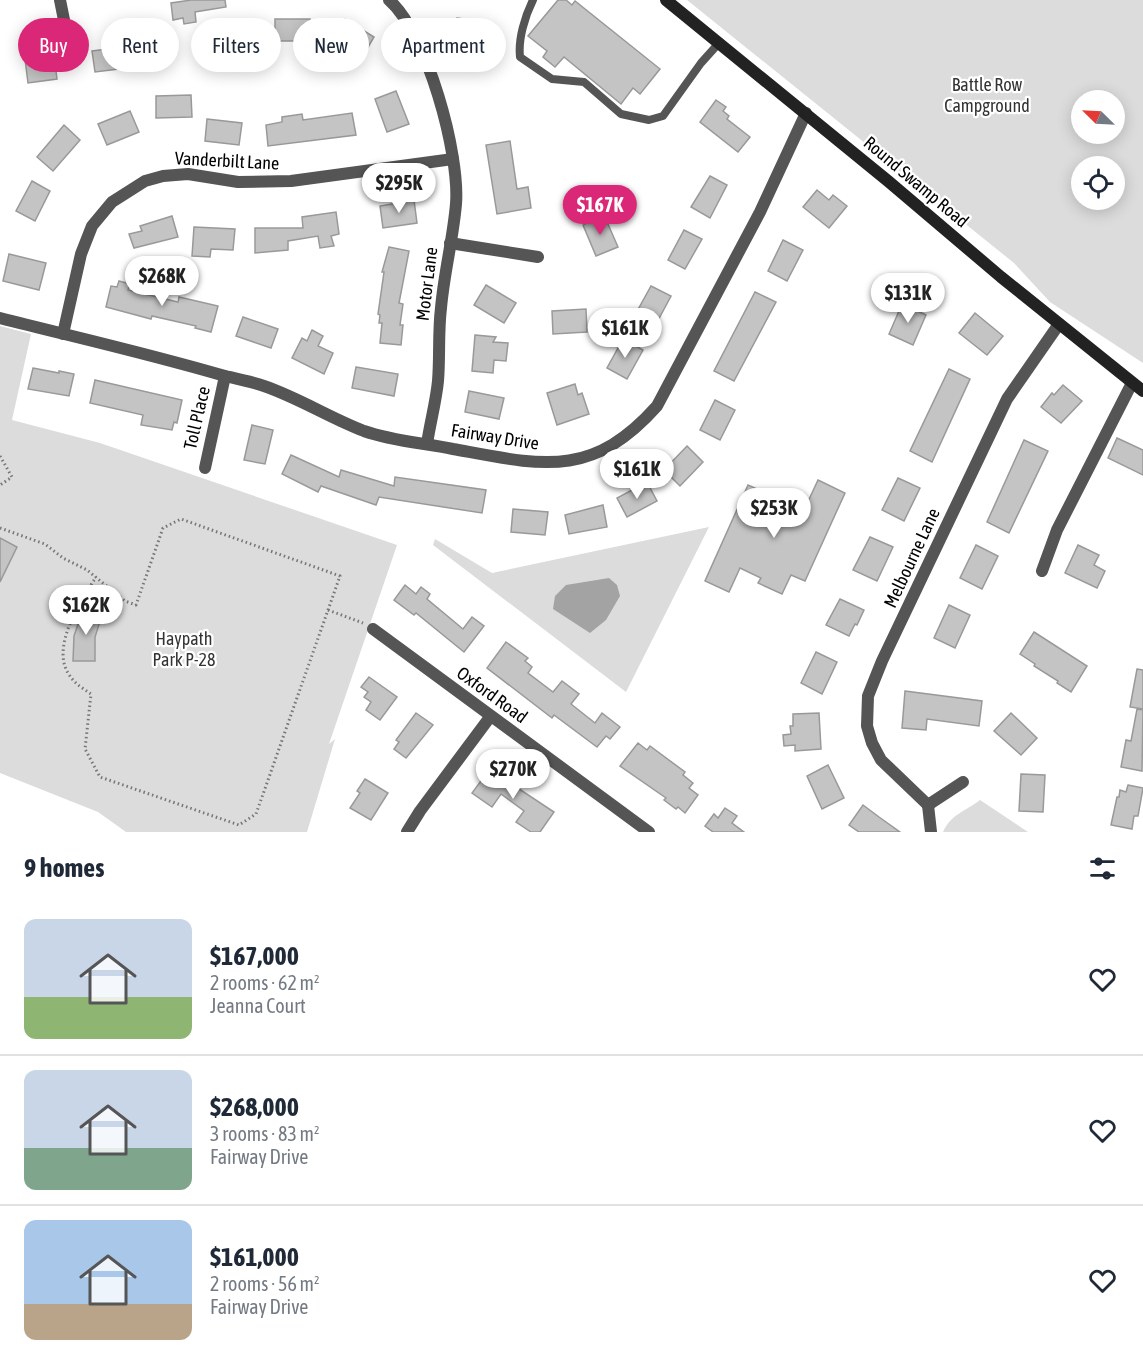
<!DOCTYPE html>
<meta charset="utf-8">
<style>
:root{--surface:#fff;--page:#f2f2f3;--text:#1f2937;--muted:#747a83;--line:#e0e1e3;--accent:#db2777}
body{margin:0;font-family:"Asap Condensed",sans-serif;background:var(--page);color:var(--text);height:100vh;display:flex;flex-direction:column;font-size:22px;white-space:nowrap}
*{box-sizing:border-box;margin:0}
p{font-size:20px;color:var(--muted)}
.icon{flex:none;width:33px;height:33px;fill:none;stroke:currentColor;stroke-width:2;stroke-linecap:round;stroke-linejoin:round}
.map{position:relative;height:832px;overflow:hidden}
.panel{display:flex;flex-direction:column;background:var(--surface);flex:1}
.panel>*{flex:none}
.top-card{position:absolute;left:18px;top:18px;width:600px;height:54px;display:flex;gap:12px}
.needle{width:39px;rotate:294deg}
.controls{position:absolute;left:1071px;top:90px;display:grid;gap:12px}
.controls a{display:grid;place-items:center;width:54px;height:54px;border-radius:50%;background:var(--surface);box-shadow:0 3px 15px #0003;font-size:30px}
.price{position:absolute;translate:-50% -51px;padding:0 14px;border-radius:21px;background:#fff;color:#222;font-size:20px;line-height:39px;filter:drop-shadow(0 2px 3px #0008)}
.price::after{content:'';position:absolute;left:50%;top:36px;width:18px;height:14px;margin-left:-9px;background:inherit;clip-path:polygon(0 0,100% 0,50% 100%)}
.price.on{background:var(--accent);color:#fff}
ul{padding:0;list-style:none}
li{display:flex;align-items:center;gap:18px;height:150px;padding:0 24px}
li+li{border-top:2px solid var(--line)}
li span{display:grid;place-items:center;flex:none;width:168px;height:120px;border-radius:12px;color:#555}
li>.icon{margin-inline-start:auto}
span .icon{width:72px;height:72px;fill:#fffc;stroke-width:1}
li b{font-size:26px}
h2{display:flex;justify-content:space-between;align-items:center;height:72px;padding:0 24px;font-size:26px}
.tag{padding:0 21px;border-radius:27px;background:var(--surface);box-shadow:0 3px 15px #0003;font-size:21px;line-height:54px}
.tag.on{background:var(--accent);color:#fff}
.map>svg:first-child{display:block}
.green{fill:#dcdcdc;fill-rule:evenodd}
.water{fill:#a3a3a3}
.building{fill:#c4c4c4;stroke:#999;stroke-width:1.5}
.lines{fill:none;stroke-linecap:round;stroke-linejoin:round}
.path{stroke:#777;stroke-width:3;stroke-dasharray:1.5 3;stroke-linecap:butt}
.lane{stroke:#555;stroke-width:8}
.street{stroke:#555;stroke-width:12}
.secondary{stroke:#222;stroke-width:12}
.labels{text-anchor:middle;stroke-width:4.5;stroke-linejoin:round;paint-order:stroke}
.park-label{font-size:18px;fill:#333;stroke:#fff}
.street-label{font-size:18px;fill:#000;stroke:#fff}
</style>
<div class="map">
<svg width="1143" height="832" viewBox="0 0 1143 832">
<rect width="100%" height="100%" fill="#fff"/>
<!-- green -->
<g class="green">
<path d="M687 0H1143V363L1050 302 1014 263ZM1082 100H1114V134H1082ZM1082 166H1114V200H1082Z"/>
<polygon points="0,326 31,334 12,420 100,443 397,545 329,744 335,739 307,832 126,832 98,812 0,773"/>
<polygon points="709,527 626,692 433,545 435,539 492,573"/>
<path d="M980 800 1028 832H943C951 814 966 811 980 800Z"/>
</g>
<!-- water -->
<polygon class="water" points="609,578 617,585 620,596 606,620 590,633 553,609 555,596 566,585"/>
<!-- building -->
<g class="building">
<polygon points="191,0 225,0 226,7 195,12 196,22 184,24 183,18 173,20 171,3"/>
<polygon points="558,0 566,0 572,5 575,1 660,69 640,94 633,88 621,104 564,57 555,67 543,57 547,51 528,36"/>
<polygon points="457,18 491,23 487,46 453,41"/>
<rect x="275" y="19" width="35" height="22"/>
<polygon points="345,19 374,37 363,56 361,54 358,59 336,47 339,42 333,38"/>
<polygon points="224,24 252,32 249,56 217,46"/>
<polygon points="124,47 127,68 95,72 92,51"/>
<polygon points="61,54 63,70 56,71 57,79 28,83 25,59"/>
<polygon points="396,91 409,124 387,132 375,99"/>
<polygon points="191,95 192,117 156,118 156,96"/>
<polygon points="716,100 726,107 723,111 729,116 727,119 750,137 738,152 700,122"/>
<polygon points="130,111 139,132 107,145 98,124"/>
<polygon points="352,113 356,135 268,146 266,125 282,122 282,117 302,114 303,120"/>
<polygon points="207,119 242,123 239,145 205,141"/>
<polygon points="64,125 80,140 53,171 37,157"/>
<polygon points="510,141 517,189 528,187 531,208 497,214 486,145"/>
<polygon points="710,176 727,185 710,218 691,207"/>
<polygon points="32,181 50,191 35,221 16,211"/>
<polygon points="817,190 829,200 833,195 847,206 829,228 803,207"/>
<polygon points="414,200 417,223 383,228 380,206"/>
<polygon points="336,212 339,234 331,236 334,246 320,248 318,236 288,241 288,250 255,253 255,228 303,228 302,217"/>
<polygon points="604,215 618,247 596,256 583,225"/>
<polygon points="172,216 178,237 134,248 129,234 142,231 140,226"/>
<polygon points="194,227 235,229 233,250 211,249 210,257 192,256"/>
<polygon points="684,230 702,239 685,269 668,260"/>
<polygon points="783,240 803,250 787,281 768,271"/>
<polygon points="389,247 409,251 399,303 403,304 400,325 403,325 401,345 380,343 382,323 379,323 380,315 378,314 384,272 382,272"/>
<polygon points="9,254 46,263 39,290 3,281"/>
<polygon points="119,281 130,284 128,290 178,302 179,297 218,306 211,332 195,328 196,326 152,316 151,319 106,307 111,286 117,287"/>
<polygon points="486,285 516,303 504,323 474,305"/>
<polygon points="651,286 671,296 655,326 635,315"/>
<polygon points="755,292 776,302 734,381 714,371"/>
<polygon points="902,304 926,315 913,345 889,334"/>
<polygon points="586,309 587,332 553,334 552,311"/>
<polygon points="975,313 1003,336 987,355 959,333"/>
<polygon points="243,317 278,329 271,348 236,336"/>
<polygon points="312,330 323,336 318,346 333,353 324,374 292,358 302,338 307,341"/>
<polygon points="475,335 496,337 493,342 508,343 506,361 494,360 493,373 472,371"/>
<polygon points="623,339 643,350 627,379 607,368"/>
<polygon points="356,367 398,374 394,396 352,388"/>
<polygon points="33,368 59,373 59,371 74,374 69,396 28,389"/>
<polygon points="949,369 970,379 932,462 910,451"/>
<polygon points="95,380 182,400 177,423 174,422 172,430 141,425 143,415 90,403"/>
<polygon points="575,384 578,395 582,393 589,414 557,425 547,393"/>
<polygon points="1063,385 1082,401 1061,423 1041,407 1052,393 1054,395"/>
<polygon points="469,391 504,398 499,419 465,412"/>
<polygon points="715,400 735,410 720,440 700,430"/>
<polygon points="252,425 273,430 265,464 244,460"/>
<polygon points="1117,438 1143,450 1143,475 1108,458"/>
<polygon points="1024,440 1048,451 1009,533 987,522"/>
<polygon points="687,446 703,462 680,486 664,470"/>
<polygon points="291,455 339,477 341,470 394,486 395,477 486,490 482,513 379,497 376,505 321,486 318,492 282,474"/>
<polygon points="898,478 920,488 904,521 882,510"/>
<polygon points="818,480 845,493 805,581 791,575 782,594 758,583 761,578 740,568 729,592 705,581 748,485 775,497 770,508 799,521"/>
<polygon points="647,482 657,501 627,517 617,498"/>
<polygon points="603,505 607,527 569,534 565,515"/>
<polygon points="513,509 548,512 545,535 511,532"/>
<polygon points="870,537 893,547 877,581 853,570"/>
<polygon points="0,538 17,547 0,582"/>
<polygon points="976,545 998,556 982,589 960,578"/>
<polygon points="1078,545 1099,555 1094,565 1105,571 1097,588 1065,573"/>
<polygon points="405,585 416,594 421,587 430,594 427,599 463,629 472,617 484,626 464,652 416,613 414,615 394,600"/>
<polygon points="840,599 864,610 857,625 855,624 849,636 826,625"/>
<polygon points="85,604 101,618 95,637 95,661 73,661 74,636"/>
<polygon points="949,605 970,615 955,648 934,638"/>
<polygon points="1034,632 1087,666 1071,692 1057,683 1058,681 1034,666 1035,664 1020,654"/>
<polygon points="506,642 528,658 525,661 532,667 528,673 553,692 562,681 579,694 571,704 595,723 602,713 620,727 610,739 606,736 597,747 554,715 552,718 487,668"/>
<polygon points="816,652 837,662 822,694 801,683"/>
<polygon points="1137,669 1143,670 1143,709 1130,707"/>
<polygon points="369,677 397,697 380,720 366,710 371,702 364,697 368,692 361,687"/>
<polygon points="905,691 982,701 979,726 927,719 926,730 902,728"/>
<polygon points="1137,709 1143,710 1142,771 1121,767 1126,740 1131,741"/>
<polygon points="416,713 433,725 406,758 394,749 399,742 396,740"/>
<polygon points="819,713 821,749 795,751 795,745 784,746 783,735 791,734 790,726 793,726 793,714"/>
<polygon points="1011,713 1037,738 1021,755 994,731"/>
<polygon points="638,743 647,750 650,746 685,772 683,775 693,783 689,788 698,795 685,813 678,807 676,809 664,800 666,798 620,766"/>
<polygon points="828,765 844,798 822,809 807,776"/>
<polygon points="492,766 511,781 510,783 554,812 540,832 531,832 516,822 524,811 501,794 492,807 472,793"/>
<polygon points="1021,774 1045,775 1043,812 1019,811"/>
<polygon points="365,779 388,793 371,820 350,808 360,793 357,791"/>
<polygon points="1128,785 1143,788 1138,816 1134,816 1132,829 1111,825 1117,797 1119,797 1120,790 1126,792"/>
<polygon points="863,805 879,817 900,832 859,832 849,825"/>
<polygon points="725,808 737,816 732,823 744,832 713,832 705,826 714,814 718,818"/>
</g>
<g class="lines">
<!-- path -->
<g class="path">
<polyline points="0,456 12,477 0,485"/>
<path d="M0 528 45 544 63 558 87 570 125 601 136 605 163 528 181 519 340 576 256 814 239 825 100 777 85 749 91 694C84 689 75 684 70 676 49 648 81 601 96 577"/>
<polyline points="328,610 363,623"/>
</g>
<!-- lane -->
<path class="lane" d="M533 0C525 16 518 39 520 57L552 79 584 82 621 114 649 120 663 116 701 63 719 43"/>
<!-- street -->
<g class="street">
<polyline points="60,0 65,25"/>
<path d="M389 0C427 33 460 154 456 204 453 239 444 273 441 308 438 332 440 357 438 381 436 402 430 423 427 444"/>
<polyline points="450,243 538,257"/>
<path d="M0 318C75 337 150 354 225 376 238 379 252 382 264 386 299 398 330 418 364 431 392 441 424 443 453 449 541 465 591 480 657 406L760 212 806 113"/>
<polyline points="63,334 81,254 92,226 112,202 145,181 163,176 188,174 238,182 291,181 453,159"/>
<polyline points="205,468 225,376"/>
<polyline points="1042,571 1057,530 1132,383"/>
<polyline points="373,629 649,832"/>
<polyline points="928,805 881,760 872,743 867,726 868,696 882,661 1007,399 1059,324"/>
<polyline points="928,805 963,782"/>
<polyline points="928,805 931,832"/>
<polyline points="407,832 420,811 490,717"/>
</g>
<!-- secondary -->
<polyline class="secondary" points="666,0 888,181 1001,277 1143,391"/>
</g>
<g class="labels">
<!-- park labels -->
<g class="park-label">
<text x="987" y="91">Battle Row<tspan x="987" dy="21">Campground</tspan></text>
<text x="184" y="645">Haypath<tspan x="184" dy="21">Park P-28</tspan></text>
</g>
<!-- street labels -->
<g class="street-label">
<text transform="translate(227 161) rotate(3)" y="6">Vanderbilt Lane</text>
<text transform="translate(916 182) rotate(40)" y="6">Round Swamp Road</text>
<text transform="translate(427 284) rotate(-83)" y="6">Motor Lane</text>
<text transform="translate(197 418) rotate(-77)" y="6">Toll Place</text>
<text transform="translate(495 437) rotate(9)" y="6">Fairway Drive</text>
<text transform="translate(912 558) rotate(-65)" y="6">Melbourne Lane</text>
<text transform="translate(492 695) rotate(36)" y="6">Oxford Road</text>
</g>
</g>
</svg>
<div class="controls">
<a><svg class="needle" viewBox="-14 -14 28 28"><path d="M0-13l5 13h-10z" fill="#e53935"/><path d="M0 13l5-13h-10z" fill="#747a83"/></svg></a>
<a><svg class="icon" aria-label="locate" viewBox="0 0 24 24"><circle cx="12" cy="12" r="6"/><path d="M12 2v4M12 18v4M2 12h4M18 12h4"/></svg></a>
</div>
<b class="price" style="left:399px;top:214px">$295K</b>
<b class="price on" style="left:600px;top:236px">$167K</b>
<b class="price" style="left:162px;top:307px">$268K</b>
<b class="price" style="left:908px;top:324px">$131K</b>
<b class="price" style="left:625px;top:359px">$161K</b>
<b class="price" style="left:637px;top:500px">$161K</b>
<b class="price" style="left:774px;top:539px">$253K</b>
<b class="price" style="left:86px;top:636px">$162K</b>
<b class="price" style="left:513px;top:800px">$270K</b>
<div class="top-card">
<a class="tag on">Buy</a>
<a class="tag">Rent</a>
<a class="tag">Filters</a>
<a class="tag">New</a>
<a class="tag">Apartment</a>
</div>
</div>
<section class="panel">
<h2>9 homes<svg class="icon" aria-label="filters" viewBox="0 0 24 24"><path d="M4 7h16M4 17h16"/><circle cx="9" cy="7" r="2"/><circle cx="15" cy="17" r="2"/></svg></h2>
<ul>
<li><span style="background:linear-gradient(#c9d6e8 65%,#8fb573 0)"><svg class="icon" aria-label="home" viewBox="0 0 24 24"><path d="M3 11l9-7 9 7M6 9v11h12V9"/></svg></span><div><b>$167,000</b><p>2 rooms · 62 m²</p><p>Jeanna Court</p></div><svg class="icon" aria-label="heart" viewBox="0 0 24 24"><path d="M12 20l-8-8c-3-5 5-10 8-4 3-6 11-1 8 4z"/></svg></li>
<li><span style="background:linear-gradient(#c9d6e8 65%,#7fa58c 0)"><svg class="icon" aria-label="home" viewBox="0 0 24 24"><path d="M3 11l9-7 9 7M6 9v11h12V9"/></svg></span><div><b>$268,000</b><p>3 rooms · 83 m²</p><p>Fairway Drive</p></div><svg class="icon" aria-label="heart" viewBox="0 0 24 24"><path d="M12 20l-8-8c-3-5 5-10 8-4 3-6 11-1 8 4z"/></svg></li>
<li><span style="background:linear-gradient(#a9c7e8 70%,#b9a48a 0)"><svg class="icon" aria-label="home" viewBox="0 0 24 24"><path d="M3 11l9-7 9 7M6 9v11h12V9"/></svg></span><div><b>$161,000</b><p>2 rooms · 56 m²</p><p>Fairway Drive</p></div><svg class="icon" aria-label="heart" viewBox="0 0 24 24"><path d="M12 20l-8-8c-3-5 5-10 8-4 3-6 11-1 8 4z"/></svg></li>
</ul>
</section>
